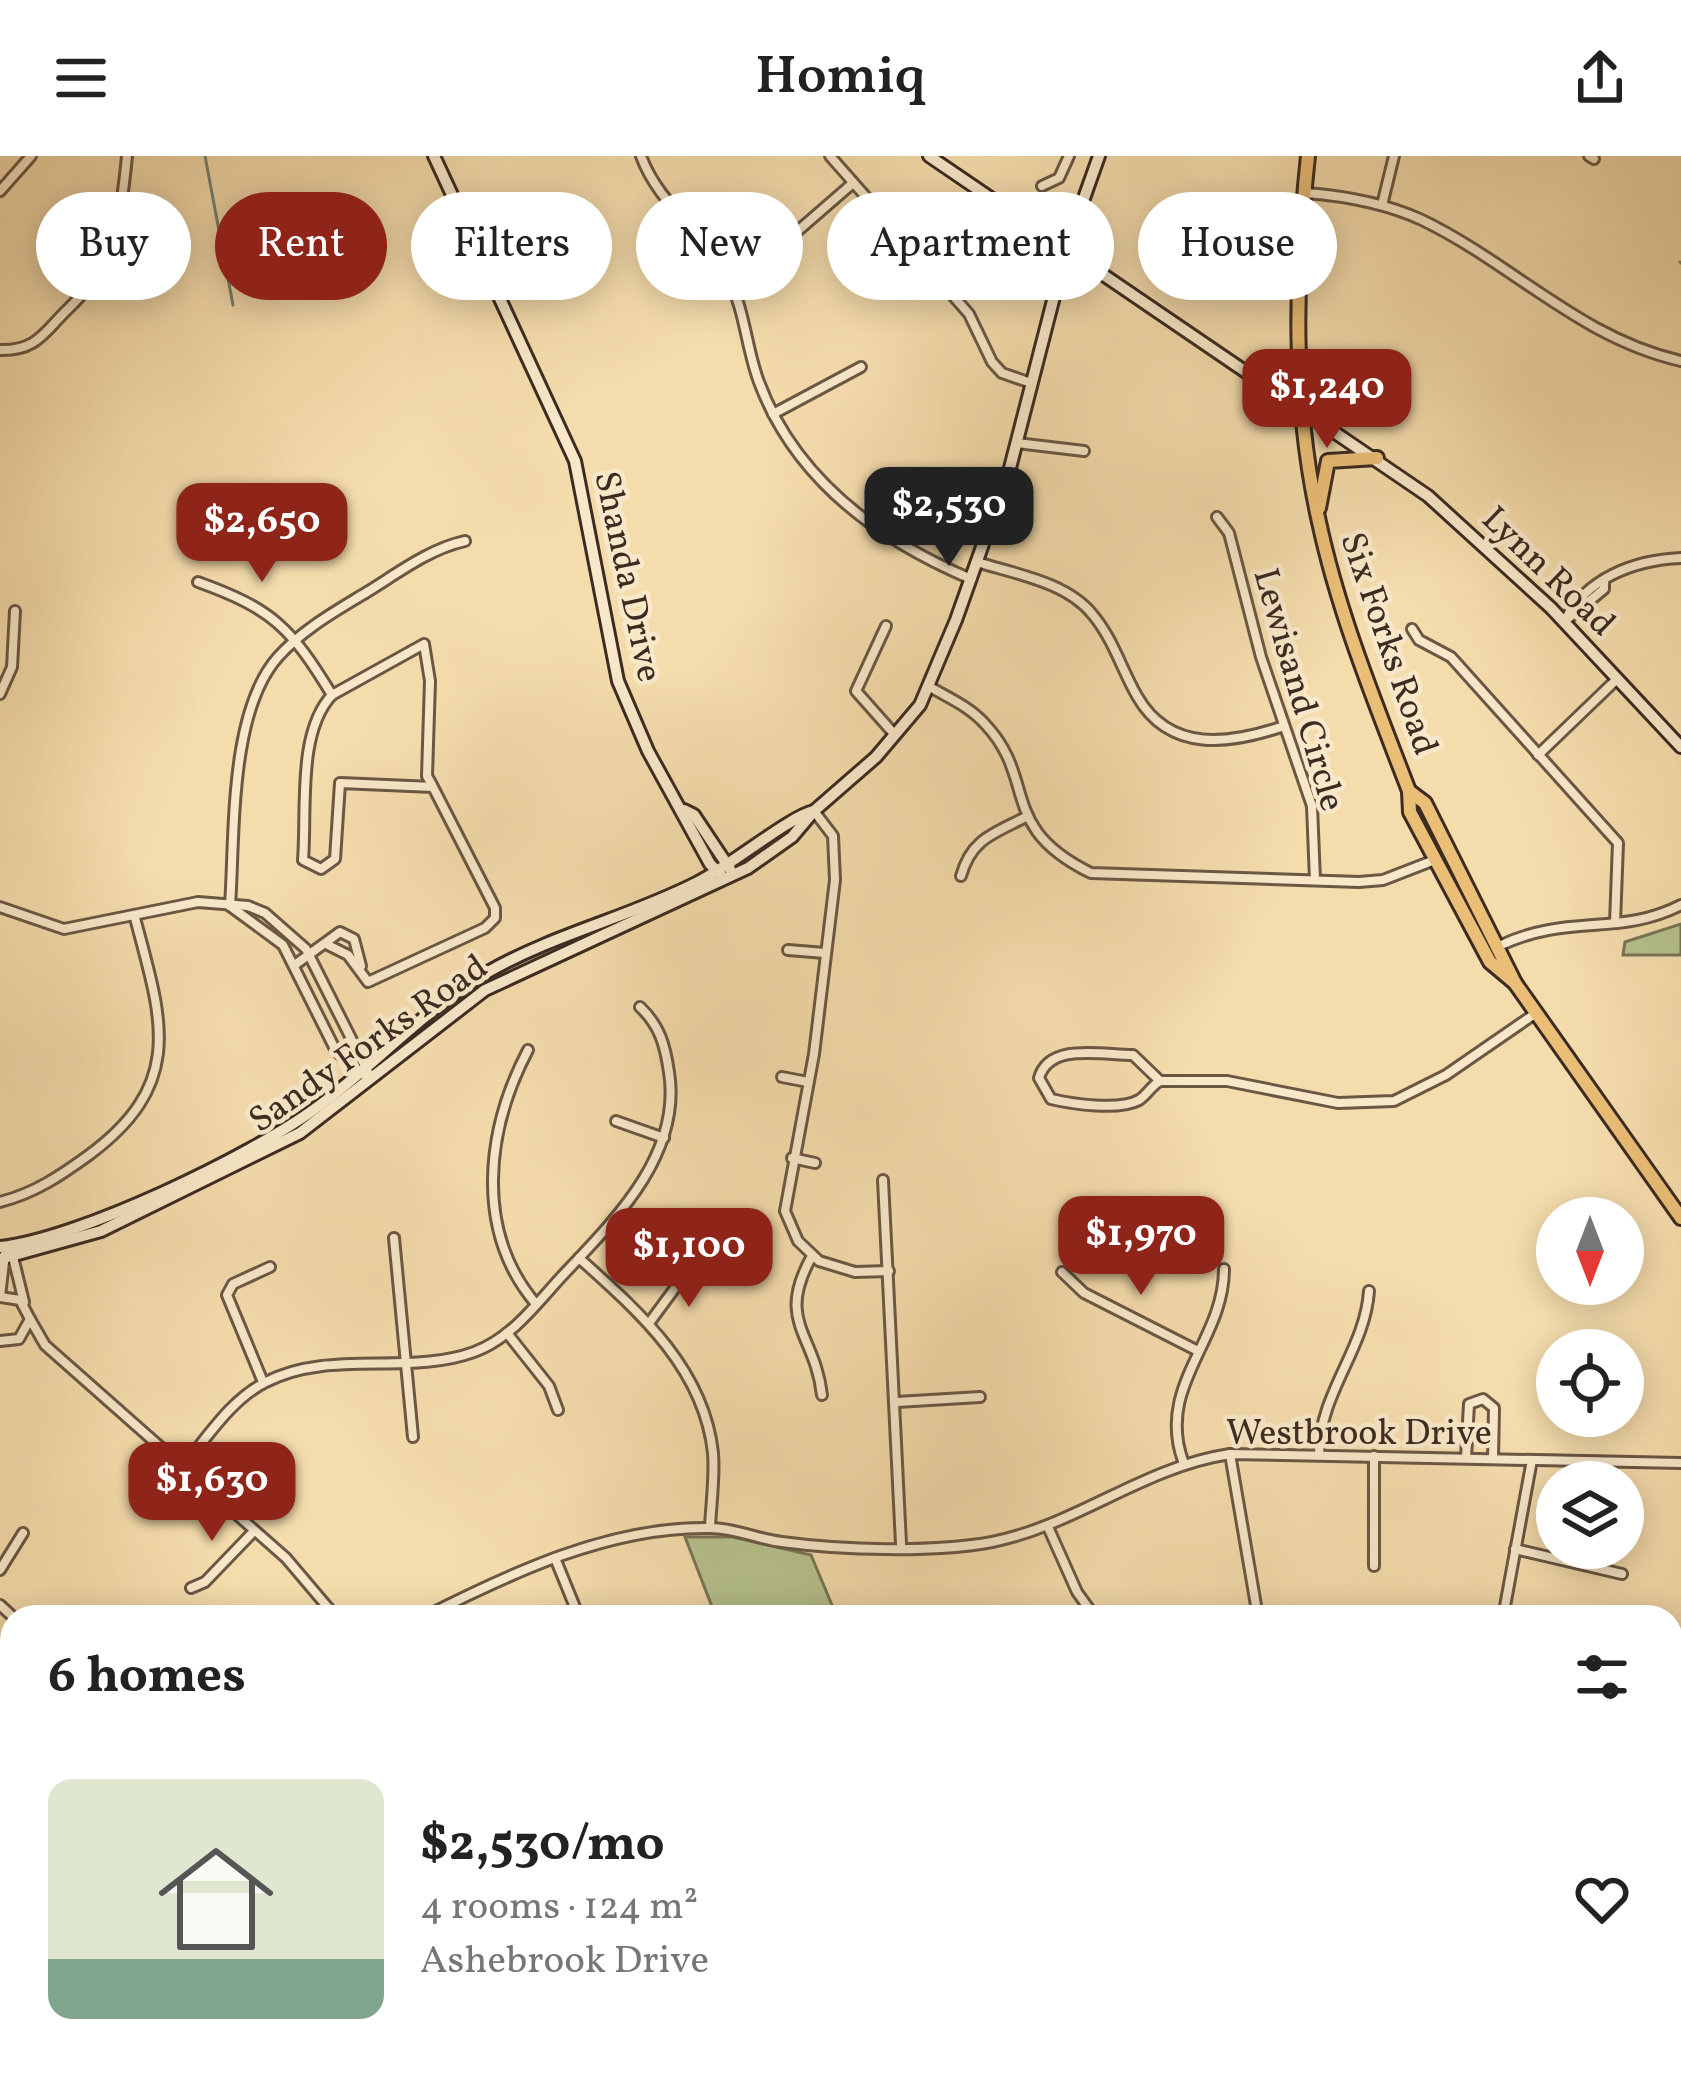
<!DOCTYPE html>
<meta charset="utf-8">
<style>
:root{--surface:#fff;--page:#f6f6f6;--text:#222;--muted:#767676;--line:#e0e0e0;--accent:#8f2418}
body{margin:0;font-family:Vollkorn,serif;background:var(--page);color:var(--text);height:100vh;display:flex;flex-direction:column;font-size:45px;white-space:nowrap}
*{box-sizing:border-box;margin:0}
p{font-size:39px;color:var(--muted)}
.icon{flex:none;width:66px;height:66px;fill:none;stroke:currentColor;stroke-width:2;stroke-linecap:round;stroke-linejoin:round}
.map{position:relative;flex:1;overflow:hidden}
.drawer{position:absolute;left:0px;top:1449px;width:1683px;height:468px;display:flex;flex-direction:column;background:var(--surface);border-radius:36px 36px 0 0;box-shadow:0 6px 30px #0003}
.drawer>*{flex:none}
.guide{position:absolute;left:36px;top:36px;width:1611px;height:108px;display:flex;gap:24px}
.needle{width:78px;rotate:180deg}
.fabs{position:absolute;left:1536px;top:1041px;display:grid;gap:24px}
.fabs a{display:grid;place-items:center;width:108px;height:108px;border-radius:50%;background:var(--surface);box-shadow:0 6px 30px #0003;font-size:60px}
.price{position:absolute;translate:-50% -102px;padding:0 27px;border-radius:24px;background:var(--accent);color:#fff;font-size:39px;line-height:78px;filter:drop-shadow(0 3px 6px #0008)}
.price::after{content:'';position:absolute;left:50%;top:72px;width:36px;height:27px;margin-left:-18px;background:inherit;clip-path:polygon(0 0,100% 0,50% 100%)}
.price.current{background:#222;color:#fff}
ul{padding:0;list-style:none}
li{display:flex;align-items:center;gap:36px;height:300px;padding:0 48px}
li+li{border-top:3px solid var(--line)}
li span{display:grid;place-items:center;flex:none;width:336px;height:240px;border-radius:24px;color:#555}
li>.icon{margin-inline-start:auto}
span .icon{width:144px;height:144px;fill:#fffc;stroke-width:1}
li b{font-size:51px}
h2{display:flex;justify-content:space-between;align-items:center;height:144px;padding:0 48px;font-size:51px}
.tag{padding:0 42px;border-radius:54px;background:var(--surface);box-shadow:0 6px 30px #0003;font-size:42px;line-height:108px}
.tag.current{background:var(--accent);color:#fff}
header{display:flex;justify-content:space-between;align-items:center;height:156px;padding:0 48px;background:var(--surface);font-size:54px;font-weight:600}
.map>svg:first-child{display:block}
.green{fill:#b6c28d;stroke:#787657;stroke-width:3}
.lines{fill:none;stroke-linecap:round;stroke-linejoin:round}
.stream{stroke:#758272;stroke-width:3}
.street-casing{stroke:#6a5744;stroke-width:14}
.secondary-casing{stroke:#3b2b21;stroke-width:16}
.primary-casing{stroke:#3b2b21;stroke-width:18}
.street{stroke:#f8e8c9;stroke-width:8}
.secondary{stroke:#f8e8c9;stroke-width:10}
.primary{stroke:#eabe76;stroke-width:12}
.labels{text-anchor:middle;stroke-width:9;stroke-linejoin:round;paint-order:stroke}
.street-label{font-size:36px;fill:#3b2b21;stroke:#f8e8c9}
</style>
<header><svg class="icon" aria-label="menu" viewBox="0 0 24 24"><path d="M4 6h16M4 12h16M4 18h16"/></svg>Homiq<svg class="icon" aria-label="share" viewBox="0 0 24 24"><path d="M12 15V3M7 8l5-5 5 5M5 13v7h14v-7"/></svg></header>
<div class="map">
<svg width="1681" height="1917" viewBox="0 0 1681 1917">
<rect width="100%" height="100%" fill="#f5dcac"/>
<filter id="stains"><feTurbulence type="fractalNoise" baseFrequency=".00167" numOctaves="4"/><feColorMatrix values="0 0 0 0 .2 0 0 0 0 .09 0 0 0 0 .02 0 0 0 .5 -.17"/></filter>
<radialGradient id="worn" r=".72"><stop offset=".6" stop-color="#630" stop-opacity="0"/><stop offset="1" stop-color="#630" stop-opacity=".3"/></radialGradient>
<!-- green -->
<g class="green">
<polygon points="1681,768 1681,799 1623,799 1625,786"/>
<polygon points="685,1381 733,1381 811,1399 837,1461 716,1461"/>
</g>
<g class="lines">
<!-- stream -->
<g class="stream">
<polyline points="205,0 233,149"/>
<polyline points="1680,106 1681,107"/>
<polyline points="0,1647 12,1652"/>
<polyline points="771,1917 781,1905"/>
</g>
<defs>
<g id="street">
<path d="M641 0C659 49 703 75 727 120 745 152 746 192 759 226 795 323 879 384 971 423"/>
<polyline points="830,0 969,158 992,206 1002,217 1031,227"/>
<polyline points="1589,0 1594,3"/>
<polyline points="1042,30 1059,22 1069,0"/>
<polyline points="0,35 31,0"/>
<path d="M1306 37C1346 40 1385 47 1422 64 1513 108 1580 182 1681 205"/>
<polyline points="1382,49 1394,0"/>
<polyline points="898,78 934,44"/>
<polyline points="726,117 785,86 853,27"/>
<polyline points="950,136 1003,88"/>
<path d="M0 194C37 195 44 176 68 153 114 110 121 61 127 0"/>
<polyline points="773,258 861,211"/>
<polyline points="1017,287 1084,295"/>
<polyline points="1217,361 1229,377 1261,501 1312,650 1315,724"/>
<path d="M977 406C1015 418 1067 426 1093 459 1113 483 1122 514 1137 540 1170 598 1231 588 1284 570"/>
<path d="M198 426C273 453 291 472 332 539 297 576 307 654 303 704L321 713 335 703 340 627 433 631 495 752V762L485 772 368 826 348 799 328 789"/>
<polyline points="1565,465 1604,433 1604,425"/>
<path d="M1564 466C1586 422 1634 404 1681 402"/>
<polyline points="886,470 856,535 895,579"/>
<polyline points="1412,473 1419,484 1451,501 1618,687 1615,767"/>
<path d="M930 531C949 542 970 551 985 568 1038 624 997 671 1091 717L1359 726 1383 724 1432 705"/>
<polyline points="0,538 12,511 15,455"/>
<polyline points="332,539 424,488 430,525 427,620 432,629"/>
<polyline points="1538,599 1617,523"/>
<polyline points="814,655 833,680 835,724 814,898 785,1055 798,1085 819,1105 855,1116 889,1115"/>
<path d="M961 720C971 684 992 678 1024 662"/>
<path d="M230 750C235 678 229 556 278 501 303 473 336 455 367 436 398 417 429 393 465 385"/>
<polyline points="230,750 283,789 336,895 364,919"/>
<polyline points="0,751 64,773 198,746 248,750 265,757 306,793 371,922"/>
<path d="M1499 790C1568 757 1619 781 1681 749"/>
<polyline points="788,794 825,797"/>
<polyline points="296,808 340,776 354,783 361,810"/>
<path d="M528 894C486 974 474 1075 536 1148"/>
<polyline points="782,921 808,926"/>
<path d="M1160 925 1133 899C1102 899 1049 886 1039 922L1051 943C1072 948 1119 955 1139 944 1147 939 1151 930 1160 925H1227L1338 947 1394 945 1446 919 1536 857"/>
<polyline points="616,965 664,982"/>
<polyline points="792,1002 815,1007"/>
<polyline points="883,1024 901,1388"/>
<path d="M0 1046C35 1037 60 1020 89 999 186 927 162 864 135 762"/>
<polyline points="394,1082 413,1281"/>
<polyline points="12,1097 24,1146"/>
<path d="M812 1100C775 1166 815 1177 822 1239"/>
<path d="M579 1102C638 1155 704 1212 713 1297 715 1321 711 1348 710 1372"/>
<polyline points="1062,1116 1084,1137 1198,1195"/>
<polyline points="0,1140 5,1098"/>
<polyline points="0,1141 20,1144 30,1163 19,1183 0,1185"/>
<polyline points="30,1163 45,1189 286,1402 336,1461"/>
<polyline points="650,1166 689,1113"/>
<polyline points="507,1177 549,1230 558,1254"/>
<polyline points="263,1226 227,1139 233,1128 270,1111"/>
<polyline points="897,1246 980,1241"/>
<polyline points="1230,1298 1258,1461"/>
<path d="M1319 1299C1319 1237 1365 1194 1369 1135"/>
<polyline points="1466,1302 1469,1248 1483,1243 1494,1252 1493,1303"/>
<path d="M1183 1305C1156 1229 1224 1185 1224 1113"/>
<path d="M183 1310C207 1282 231 1243 266 1226 329 1193 409 1220 474 1196 511 1183 537 1147 563 1119 616 1063 682 998 669 916 665 889 660 870 640 851"/>
<polyline points="1048,1371 1077,1436 1095,1461"/>
<polyline points="1515,1393 1622,1418"/>
<polyline points="555,1402 579,1461"/>
<polyline points="1374,1410 1374,1300"/>
<polyline points="0,1414 23,1377"/>
<polyline points="191,1432 205,1426 254,1375"/>
<polyline points="0,1449 13,1461"/>
<path d="M424 1461C511 1417 610 1370 710 1372 735 1372 757 1383 782 1386 841 1394 933 1397 992 1386 1077 1369 1143 1311 1230 1298L1681 1307"/>
<polyline points="1503,1461 1532,1304"/>
<polyline points="1671,1713 1681,1715"/>
<polyline points="1671,1884 1681,1871"/>
<polyline points="922,1905 928,1917"/>
<polyline points="1302,1905 1348,1917"/>
<polyline points="1116,1916 1151,1905"/>
<polyline points="855,1917 878,1905"/>
<polyline points="1641,1917 1652,1905"/>
</g>
<g id="secondary">
<polyline points="434,0 575,305 618,525 648,595 710,708 721,719"/>
<polyline points="929,0 1428,340 1551,452 1681,591"/>
<polyline points="684,654 694,659 730,713"/>
<path d="M0 1091C78 1083 251 1000 316 952 375 909 424 853 488 816 554 778 630 761 698 726 729 711 790 660 814 655"/>
<polyline points="0,1103 101,1075 300,977 485,834 748,712 792,681 814,655 876,601 920,549 956,464 1010,312 1067,90 1099,0"/>
</g>
<g id="primary">
<path d="M1308 0C1295 121 1292 246 1319 366 1339 459 1375 546 1409 635L1410 656 1490 806 1515 827"/>
<polyline points="1319,352 1328,305 1377,302"/>
<polyline points="1409,635 1425,647 1515,827 1681,1062"/>
</g>
</defs>
<!-- street casing -->
<use href="#street" class="street-casing"/>
<!-- secondary casing -->
<use href="#secondary" class="secondary-casing"/>
<!-- primary casing -->
<use href="#primary" class="primary-casing"/>
<!-- street -->
<use href="#street" class="street"/>
<!-- secondary -->
<use href="#secondary" class="secondary"/>
<!-- primary -->
<use href="#primary" class="primary"/>
</g>
<g class="labels">
<!-- street labels -->
<g class="street-label">
<text transform="translate(1550 414) rotate(44)" y="13">Lynn Road</text>
<text transform="translate(630 420) rotate(78)" y="13">Shanda Drive</text>
<text transform="translate(1391 487) rotate(71)" y="13">Six Forks Road</text>
<text transform="translate(1301 533) rotate(74)" y="13">Lewisand Circle</text>
<text transform="translate(367 886) rotate(-35)" y="13">Sandy Forks Road</text>
<text x="1359" y="1288">Westbrook Drive</text>
</g>
</g>
<rect width="100%" height="100%" filter="url(#stains)"/>
<rect width="100%" height="100%" fill="url(#worn)"/>
</svg>
<div class="fabs">
<a><svg class="needle" viewBox="-14 -14 28 28"><path d="M0-13l5 13h-10z" fill="#e53935"/><path d="M0 13l5-13h-10z" fill="#767676"/></svg></a>
<a><svg class="icon" aria-label="locate" viewBox="0 0 24 24"><circle cx="12" cy="12" r="6"/><path d="M12 2v4M12 18v4M2 12h4M18 12h4"/></svg></a>
<a><svg class="icon" aria-label="layers" viewBox="0 0 24 24"><path d="M12 4l9 5-9 5-9-5zM3 14l9 5 9-5"/></svg></a>
</div>
<b class="price" style="left:1327px;top:295px">$1,240</b>
<b class="price current" style="left:949px;top:413px">$2,530</b>
<b class="price" style="left:262px;top:429px">$2,650</b>
<b class="price" style="left:1141px;top:1142px">$1,970</b>
<b class="price" style="left:689px;top:1154px">$1,100</b>
<b class="price" style="left:212px;top:1388px">$1,630</b>
<div class="guide">
<a class="tag">Buy</a>
<a class="tag current">Rent</a>
<a class="tag">Filters</a>
<a class="tag">New</a>
<a class="tag">Apartment</a>
<a class="tag">House</a>
</div>
<section class="drawer">
<h2>6 homes<svg class="icon" aria-label="filters" viewBox="0 0 24 24"><path d="M4 7h16M4 17h16"/><circle cx="9" cy="7" r="2"/><circle cx="15" cy="17" r="2"/></svg></h2>
<ul>
<li><span style="background:linear-gradient(#dfe7d0 75%,#7fa58c 0)"><svg class="icon" aria-label="home" viewBox="0 0 24 24"><path d="M3 11l9-7 9 7M6 9v11h12V9"/></svg></span><div><b>$2,530/mo</b><p>4 rooms · 124 m²</p><p>Ashebrook Drive</p></div><svg class="icon" aria-label="heart" viewBox="0 0 24 24"><path d="M12 20l-8-8c-3-5 5-10 8-4 3-6 11-1 8 4z"/></svg></li>
</ul>
</section>
</div>
